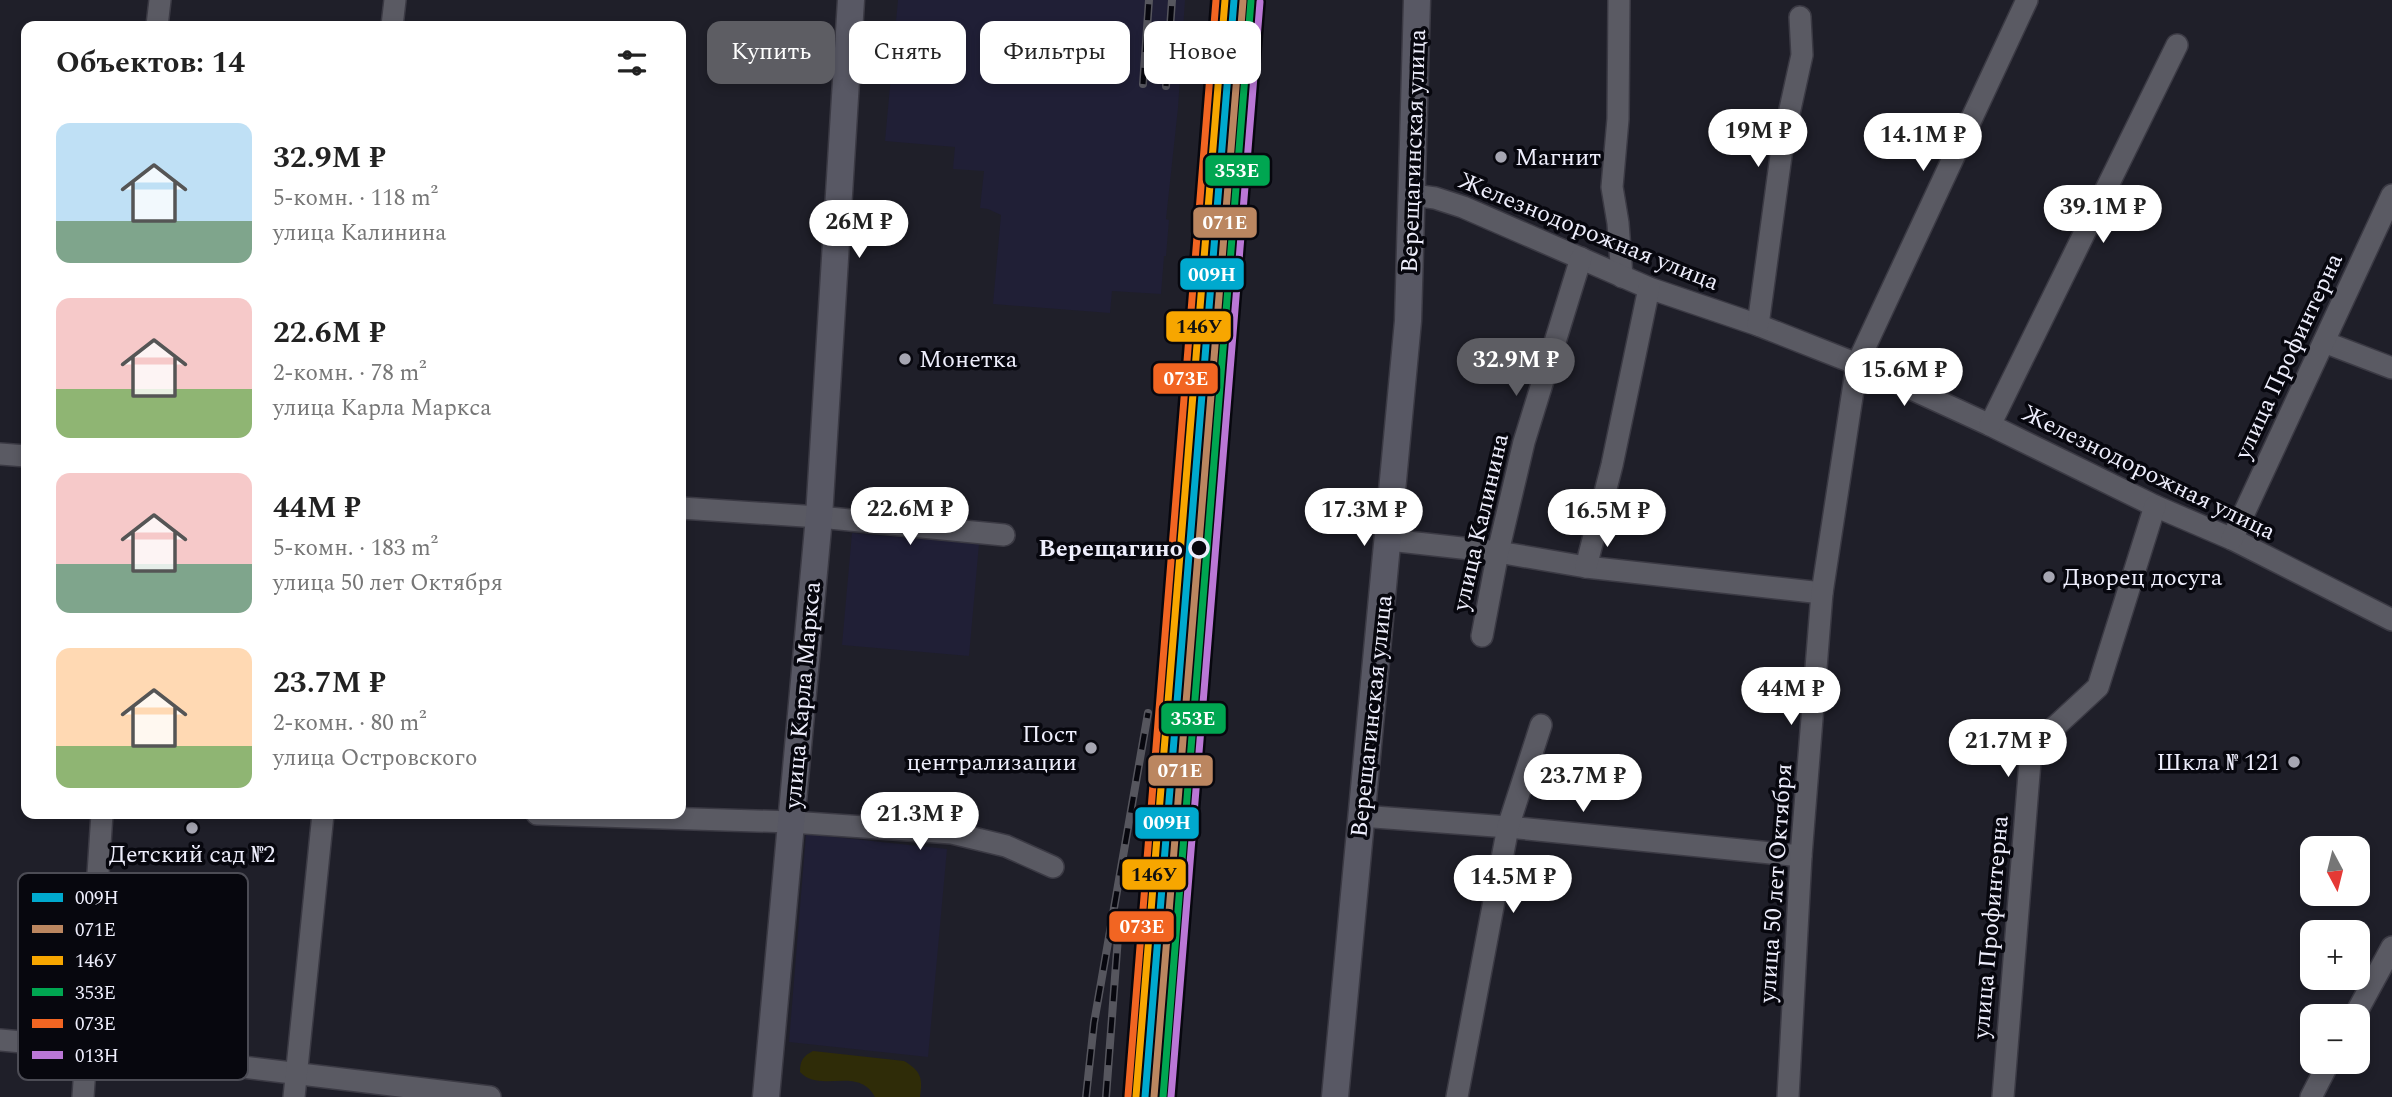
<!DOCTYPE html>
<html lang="ru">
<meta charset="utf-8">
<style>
:root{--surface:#fff;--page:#f2f2f2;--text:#222;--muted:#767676;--accent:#5d5d63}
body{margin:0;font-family:Spectral,serif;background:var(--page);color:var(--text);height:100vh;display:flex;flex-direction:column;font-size:26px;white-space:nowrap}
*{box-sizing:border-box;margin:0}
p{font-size:23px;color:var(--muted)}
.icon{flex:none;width:38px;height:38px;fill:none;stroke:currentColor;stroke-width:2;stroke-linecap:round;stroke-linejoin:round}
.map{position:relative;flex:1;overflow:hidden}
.side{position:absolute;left:21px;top:21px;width:665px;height:798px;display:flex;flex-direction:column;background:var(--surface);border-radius:14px;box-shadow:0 4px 10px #0003}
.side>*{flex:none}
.banner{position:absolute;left:707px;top:21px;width:665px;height:63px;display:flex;gap:14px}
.needle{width:46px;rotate:173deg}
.tools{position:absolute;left:2300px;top:836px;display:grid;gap:14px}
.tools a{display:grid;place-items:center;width:70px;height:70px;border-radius:14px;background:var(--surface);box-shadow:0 4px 10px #0003;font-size:35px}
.price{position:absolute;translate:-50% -60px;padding:0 16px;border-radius:24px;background:#fff;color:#222;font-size:23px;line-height:46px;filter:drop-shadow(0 2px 4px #0008)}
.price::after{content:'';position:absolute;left:50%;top:42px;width:21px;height:16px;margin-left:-10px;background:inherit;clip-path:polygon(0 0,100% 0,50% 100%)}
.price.current{background:var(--accent);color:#fff}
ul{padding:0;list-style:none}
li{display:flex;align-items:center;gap:21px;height:175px;padding:0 35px}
li span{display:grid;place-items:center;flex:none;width:196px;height:140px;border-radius:14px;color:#555}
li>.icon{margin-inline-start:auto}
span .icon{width:84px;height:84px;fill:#fffc;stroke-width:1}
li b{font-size:30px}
h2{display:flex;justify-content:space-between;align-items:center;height:84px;padding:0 35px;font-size:30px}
.pill{padding:0 24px;border-radius:14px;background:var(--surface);box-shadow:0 4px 10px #0003;font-size:24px;line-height:63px}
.pill.current{background:var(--accent);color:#fff}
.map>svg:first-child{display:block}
.built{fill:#201f36}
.green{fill:#2f2c08}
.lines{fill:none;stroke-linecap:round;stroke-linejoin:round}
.minor-casing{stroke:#3b3a44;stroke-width:24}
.major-casing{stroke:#3b3a44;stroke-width:29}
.minor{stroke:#5a5a63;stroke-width:21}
.major{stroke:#585864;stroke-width:26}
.rail-casing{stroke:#56565e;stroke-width:8}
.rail{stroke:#07070e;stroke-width:5;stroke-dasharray:16;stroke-linecap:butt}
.rail-1-casing{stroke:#07070e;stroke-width:12}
.rail-2-casing{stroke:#07070e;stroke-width:12}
.rail-3-casing{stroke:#07070e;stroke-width:12}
.rail-4-casing{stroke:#07070e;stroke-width:12}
.rail-5-casing{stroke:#07070e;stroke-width:12}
.rail-6-casing{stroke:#07070e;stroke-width:12}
.rail-1{stroke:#00a9ce;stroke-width:7}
.rail-2{stroke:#bb8660;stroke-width:7}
.rail-3{stroke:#f7a600;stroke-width:7}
.rail-4{stroke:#00a651;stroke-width:7}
.rail-5{stroke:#f26522;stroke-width:7}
.rail-6{stroke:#ba77d6;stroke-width:7}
.poi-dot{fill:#a6a6b2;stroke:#07070e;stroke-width:2.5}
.stop-dot{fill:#07070e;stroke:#eeeefc;stroke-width:3.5}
.labels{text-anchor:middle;stroke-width:7;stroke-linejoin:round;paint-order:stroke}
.street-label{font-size:24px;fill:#eeeefc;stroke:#07070e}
.poi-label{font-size:24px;fill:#eeeefc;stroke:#07070e;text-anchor:start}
.stop-label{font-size:24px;font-weight:bold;fill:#eeeefc;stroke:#07070e;text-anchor:end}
.key{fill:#07070e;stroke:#4c4c55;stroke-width:2}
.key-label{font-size:19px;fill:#eeeefc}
.line-badge{stroke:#07070e;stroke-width:2.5}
.badge-label{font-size:19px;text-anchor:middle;font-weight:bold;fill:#fff}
.pale-badge-label{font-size:19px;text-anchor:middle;font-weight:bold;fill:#111}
</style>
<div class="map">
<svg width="2392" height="1097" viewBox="0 0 2392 1097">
<rect width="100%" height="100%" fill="#1f1f29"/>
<!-- built -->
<g class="built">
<polygon points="898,0 1185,0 1178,108 1166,219 1169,220 1166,256 1164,256 1161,294 1112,291 1110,313 993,304 1001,215 988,209 980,208 984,171 953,169 955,147 885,141"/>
<polygon points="852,533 979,544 969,656 842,645"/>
<polygon points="806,834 947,849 928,1057 789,1042"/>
</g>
<!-- green -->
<path class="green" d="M813 1051 904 1061C921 1071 923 1078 920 1097H875C858 1065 820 1094 800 1072 800 1061 803 1056 813 1051Z"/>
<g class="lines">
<defs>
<g id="minor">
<polyline points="1619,0 1618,119 1612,187 1618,223 1622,277"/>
<polyline points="157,26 160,0"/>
<polyline points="392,26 395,0"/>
<polyline points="1413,195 1435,198 1463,207 1649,288 1758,325 1857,364 1990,425 2155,506 2232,539 2392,620"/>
<polyline points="1758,325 1783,141 1802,55 1800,17"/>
<polyline points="2324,342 2392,368"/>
<polyline points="1990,425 2177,45"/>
<polyline points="0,454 26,456"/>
<polyline points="681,508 819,517 1004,535"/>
<polyline points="2232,539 2392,195"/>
<polyline points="1389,540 1498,552 1586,567 1822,593"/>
<polyline points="1586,567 1612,465 1649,288"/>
<polyline points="1482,636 1498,552 1524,442 1581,258"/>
<polyline points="537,814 791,822 952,833 1006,846 1053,867"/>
<polyline points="1361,816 1508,827 1801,856"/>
<polyline points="2354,1017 2392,947"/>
<polyline points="0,1040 87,1048 490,1097"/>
<polyline points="83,1097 102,814"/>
<polyline points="294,1097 323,814"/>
<polyline points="1457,1097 1508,827 1541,725"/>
<polyline points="1788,1097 1801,856 1822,593 1857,364 2027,0"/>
<polyline points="2003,1097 2031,749 2098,687 2155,506"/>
<polyline points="2311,1097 2329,1062"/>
</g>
<g id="major">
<polyline points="766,1097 819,517 851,0"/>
<polyline points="1335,1097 1408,321 1417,0"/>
</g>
</defs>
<!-- minor casing -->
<use href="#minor" class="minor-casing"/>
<!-- major casing -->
<use href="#major" class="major-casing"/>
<!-- minor -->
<use href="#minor" class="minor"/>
<!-- major -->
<use href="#major" class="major"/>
<defs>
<g id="rail">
<polyline points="1143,84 1149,0"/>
<polyline points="1166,86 1172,0"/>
<polyline points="1086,1097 1094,1023 1148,713"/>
<polyline points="1106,1097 1118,937"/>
</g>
</defs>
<!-- rail casing -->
<use href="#rail" class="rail-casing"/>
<!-- rail -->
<use href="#rail" class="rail"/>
<defs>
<polyline id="rail-1" points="1145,1097 1234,0"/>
<polyline id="rail-2" points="1154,1097 1243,1"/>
<polyline id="rail-3" points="1136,1096 1225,0"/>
<polyline id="rail-4" points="1163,1097 1251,1"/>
<polyline id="rail-5" points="1128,1096 1216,0"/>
<polyline id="rail-6" points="1171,1097 1260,2"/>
</defs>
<!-- rail-1 casing -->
<use href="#rail-1" class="rail-1-casing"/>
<!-- rail-2 casing -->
<use href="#rail-2" class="rail-2-casing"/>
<!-- rail-3 casing -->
<use href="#rail-3" class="rail-3-casing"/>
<!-- rail-4 casing -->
<use href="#rail-4" class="rail-4-casing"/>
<!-- rail-5 casing -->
<use href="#rail-5" class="rail-5-casing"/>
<!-- rail-6 casing -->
<use href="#rail-6" class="rail-6-casing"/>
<!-- rail-1 -->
<use href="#rail-1" class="rail-1"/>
<!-- rail-2 -->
<use href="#rail-2" class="rail-2"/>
<!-- rail-3 -->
<use href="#rail-3" class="rail-3"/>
<!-- rail-4 -->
<use href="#rail-4" class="rail-4"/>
<!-- rail-5 -->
<use href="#rail-5" class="rail-5"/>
<!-- rail-6 -->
<use href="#rail-6" class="rail-6"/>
</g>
<!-- markers -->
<g class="poi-dot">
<circle cx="1501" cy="157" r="7"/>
<circle cx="905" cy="359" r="7"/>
<circle cx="2049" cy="577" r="7"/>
<circle cx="1091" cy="748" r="7"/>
<circle cx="2294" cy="762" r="7"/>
<circle cx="192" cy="828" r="7"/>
</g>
<circle class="stop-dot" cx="1199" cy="548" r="9"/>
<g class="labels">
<!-- street labels -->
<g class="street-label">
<text transform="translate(1413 151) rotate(-88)" y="8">Верещагинская улица</text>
<text transform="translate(1589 231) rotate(22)" y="8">Железнодорожная улица</text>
<text transform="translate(2288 356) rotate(-65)" y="8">улица Профинтерна</text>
<text transform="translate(2149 472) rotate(26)" y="8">Железнодорожная улица</text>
<text transform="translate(1480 522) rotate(-77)" y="8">улица Калинина</text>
<text transform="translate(802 695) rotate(-85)" y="8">улица Карла Маркса</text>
<text transform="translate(1371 716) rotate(-84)" y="8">Верещагинская улица</text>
<text transform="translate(1775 883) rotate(-86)" y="8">улица 50 лет Октября</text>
<text transform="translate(1990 927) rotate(-85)" y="8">улица Профинтерна</text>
</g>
<!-- poi labels -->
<g class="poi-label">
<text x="1515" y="165">Магнит</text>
<text x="919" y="367">Монетка</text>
<text x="2063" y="585">Дворец досуга</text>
<text x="1077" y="742" text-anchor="end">Пост<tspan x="1077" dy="28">централизации</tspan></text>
<text x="2280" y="770" text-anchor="end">Шкла № 121</text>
<text x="192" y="862" text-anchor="middle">Детский сад №2</text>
</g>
<!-- stop labels -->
<g class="stop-label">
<text x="1183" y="556">Верещагино</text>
</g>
</g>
<!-- legend -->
<rect x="18" y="873" width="230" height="207" rx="10" class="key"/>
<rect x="32" y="893" width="31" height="9" fill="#00a9ce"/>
<rect x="32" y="925" width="31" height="8" fill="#bb8660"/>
<rect x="32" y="956" width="31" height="9" fill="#f7a600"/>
<rect x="32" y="988" width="31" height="8" fill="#00a651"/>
<rect x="32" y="1019" width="31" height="9" fill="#f26522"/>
<rect x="32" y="1051" width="31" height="8" fill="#ba77d6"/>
<g class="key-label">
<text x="75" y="904">009Н</text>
<text x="75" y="936">071Е</text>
<text x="75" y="967">146У</text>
<text x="75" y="999">353Е</text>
<text x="75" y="1030">073Е</text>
<text x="75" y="1062">013Н</text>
</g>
<g class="line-badge">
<rect x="1204" y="154" width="67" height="33" rx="7" fill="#00a651"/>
<rect x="1192" y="206" width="66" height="33" rx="7" fill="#bb8660"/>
<rect x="1179" y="257" width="66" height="34" rx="7" fill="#00a9ce"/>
<rect x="1165" y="310" width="67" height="33" rx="7" fill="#f7a600"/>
<rect x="1152" y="362" width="67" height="33" rx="7" fill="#f26522"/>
<rect x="1160" y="702" width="67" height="33" rx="7" fill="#00a651"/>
<rect x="1147" y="754" width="67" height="33" rx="7" fill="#bb8660"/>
<rect x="1134" y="806" width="66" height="34" rx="7" fill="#00a9ce"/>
<rect x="1121" y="858" width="66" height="33" rx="7" fill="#f7a600"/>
<rect x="1108" y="910" width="67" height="33" rx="7" fill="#f26522"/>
</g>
<g class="badge-label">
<text x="1237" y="177">353Е</text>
<text x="1225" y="229">071Е</text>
<text x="1212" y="281">009Н</text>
<text x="1186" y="385">073Е</text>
<text x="1193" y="725">353Е</text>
<text x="1180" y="777">071Е</text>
<text x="1167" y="829">009Н</text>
<text x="1142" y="933">073Е</text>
</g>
<g class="pale-badge-label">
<text x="1199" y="333">146У</text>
<text x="1154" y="881">146У</text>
</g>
</svg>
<div class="tools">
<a><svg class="needle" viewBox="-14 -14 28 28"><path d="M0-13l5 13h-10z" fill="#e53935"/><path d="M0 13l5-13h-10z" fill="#767676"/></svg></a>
<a>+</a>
<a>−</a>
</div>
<b class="price" style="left:1758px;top:169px">19M ₽</b>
<b class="price" style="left:1923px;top:173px">14.1M ₽</b>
<b class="price" style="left:2103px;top:245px">39.1M ₽</b>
<b class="price" style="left:859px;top:260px">26M ₽</b>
<b class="price current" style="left:1516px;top:398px">32.9M ₽</b>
<b class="price" style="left:1904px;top:408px">15.6M ₽</b>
<b class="price" style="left:910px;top:547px">22.6M ₽</b>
<b class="price" style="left:1364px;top:548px">17.3M ₽</b>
<b class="price" style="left:1607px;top:549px">16.5M ₽</b>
<b class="price" style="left:1791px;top:727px">44M ₽</b>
<b class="price" style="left:2008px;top:779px">21.7M ₽</b>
<b class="price" style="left:1583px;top:814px">23.7M ₽</b>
<b class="price" style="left:920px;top:852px">21.3M ₽</b>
<b class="price" style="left:1513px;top:915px">14.5M ₽</b>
<div class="banner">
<a class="pill current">Купить</a>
<a class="pill">Снять</a>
<a class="pill">Фильтры</a>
<a class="pill">Новое</a>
</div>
<section class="side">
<h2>Объектов: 14<svg class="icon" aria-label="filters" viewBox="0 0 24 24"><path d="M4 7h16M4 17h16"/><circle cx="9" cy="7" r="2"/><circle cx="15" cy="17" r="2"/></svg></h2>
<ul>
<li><span style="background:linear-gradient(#bfe0f5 70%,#7fa58c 0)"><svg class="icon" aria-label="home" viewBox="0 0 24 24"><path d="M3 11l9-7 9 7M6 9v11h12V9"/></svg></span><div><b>32.9M ₽</b><p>5-комн. · 118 m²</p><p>улица Калинина</p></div></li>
<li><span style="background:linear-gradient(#f6c9c9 65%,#8fb573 0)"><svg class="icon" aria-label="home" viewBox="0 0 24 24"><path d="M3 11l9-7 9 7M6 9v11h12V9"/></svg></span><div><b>22.6M ₽</b><p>2-комн. · 78 m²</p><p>улица Карла Маркса</p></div></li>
<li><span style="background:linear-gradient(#f6c9c9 65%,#7fa58c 0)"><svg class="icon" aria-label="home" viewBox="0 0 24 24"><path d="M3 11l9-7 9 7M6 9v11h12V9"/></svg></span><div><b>44M ₽</b><p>5-комн. · 183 m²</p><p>улица 50 лет Октября</p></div></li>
<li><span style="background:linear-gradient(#ffd9b3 70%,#8fb573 0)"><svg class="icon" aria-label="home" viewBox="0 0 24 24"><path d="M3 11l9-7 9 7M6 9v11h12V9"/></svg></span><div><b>23.7M ₽</b><p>2-комн. · 80 m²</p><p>улица Островского</p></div></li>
</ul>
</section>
</div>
